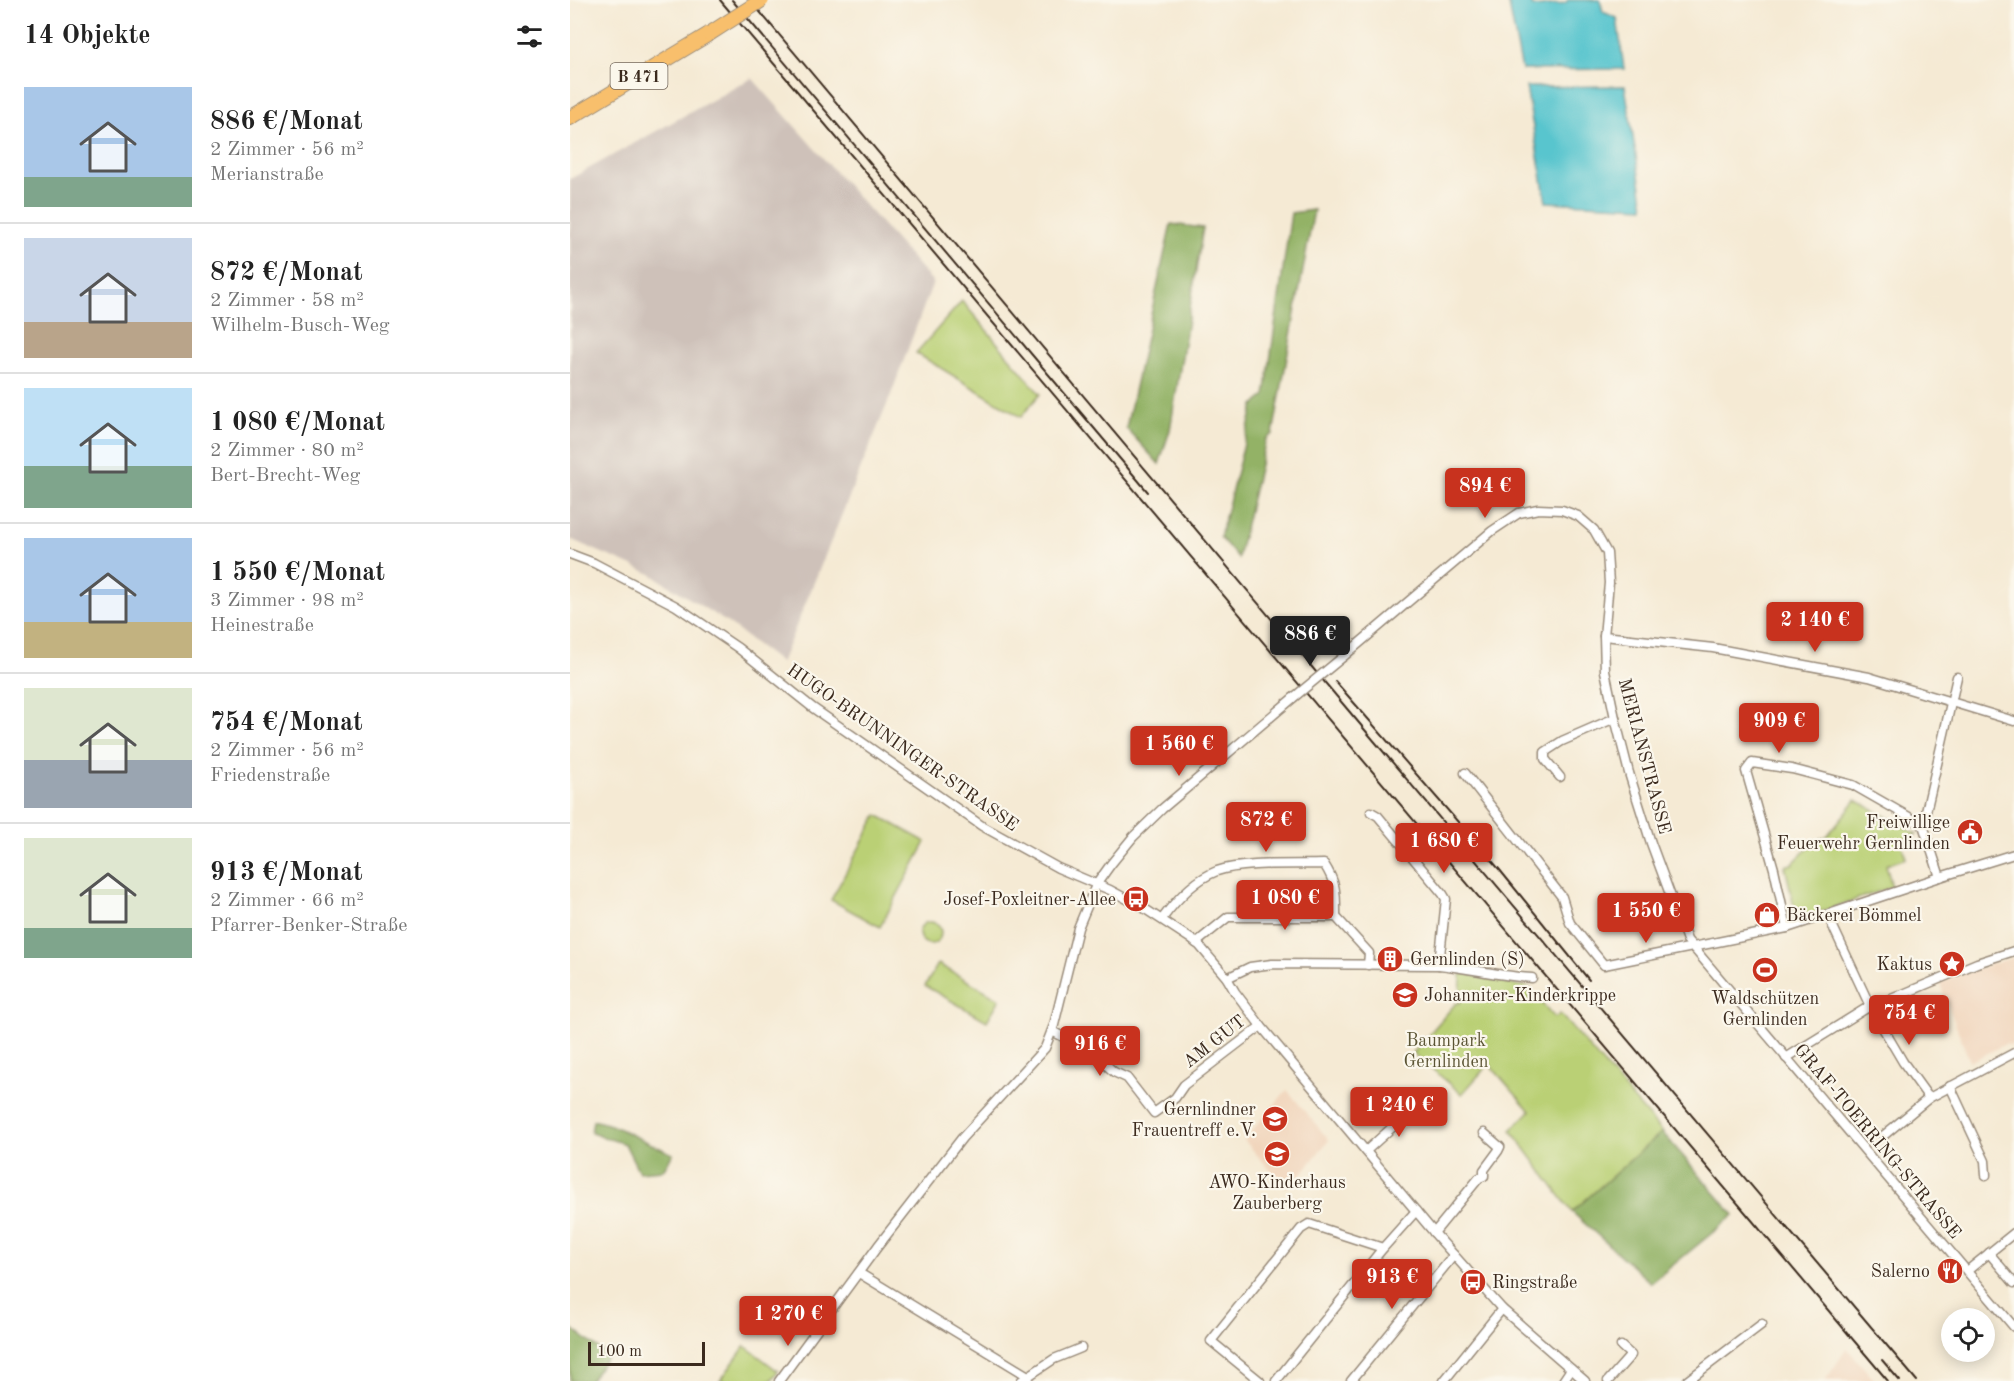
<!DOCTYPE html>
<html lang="de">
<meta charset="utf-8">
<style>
:root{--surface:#fff;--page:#f2f2f2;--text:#222;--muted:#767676;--line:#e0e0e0;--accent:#c8321e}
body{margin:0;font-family:"Old Standard TT",serif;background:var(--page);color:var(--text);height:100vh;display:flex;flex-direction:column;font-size:22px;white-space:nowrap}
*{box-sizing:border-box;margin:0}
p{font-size:20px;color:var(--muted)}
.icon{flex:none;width:33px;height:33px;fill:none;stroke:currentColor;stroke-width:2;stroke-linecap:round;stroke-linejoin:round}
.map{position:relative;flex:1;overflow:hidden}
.sheet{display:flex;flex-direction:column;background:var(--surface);width:570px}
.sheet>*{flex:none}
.fabs{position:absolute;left:1371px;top:1308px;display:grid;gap:12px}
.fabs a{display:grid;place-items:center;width:54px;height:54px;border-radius:50%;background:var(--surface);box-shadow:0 3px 15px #0003;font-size:30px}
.scale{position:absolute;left:18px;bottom:15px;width:117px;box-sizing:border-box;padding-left:6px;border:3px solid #3b2a1e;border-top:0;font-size:16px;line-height:21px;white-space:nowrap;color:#3b2a1e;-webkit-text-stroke:4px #fbf7ec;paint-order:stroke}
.price{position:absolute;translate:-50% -51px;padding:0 14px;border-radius:6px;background:var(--accent);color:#fff;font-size:20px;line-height:39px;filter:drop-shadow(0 2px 3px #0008)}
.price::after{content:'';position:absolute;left:50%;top:36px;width:18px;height:14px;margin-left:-9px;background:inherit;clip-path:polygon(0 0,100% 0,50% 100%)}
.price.active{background:#222;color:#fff}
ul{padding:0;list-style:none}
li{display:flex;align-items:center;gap:18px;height:150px;padding:0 24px}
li+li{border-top:2px solid var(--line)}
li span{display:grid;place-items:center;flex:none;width:168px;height:120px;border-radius:0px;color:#555}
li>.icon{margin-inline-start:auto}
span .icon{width:72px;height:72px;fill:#fffc;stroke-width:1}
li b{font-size:26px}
h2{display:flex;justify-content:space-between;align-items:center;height:72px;padding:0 24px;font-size:26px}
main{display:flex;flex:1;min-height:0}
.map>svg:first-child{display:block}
.built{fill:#f1d5bc}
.industrial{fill:#cec1b9}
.green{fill:#bad074;stroke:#7a7d49;stroke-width:1.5}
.forest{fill:#93b266;stroke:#676e42;stroke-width:1.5}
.water{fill:#58c5ce;stroke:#4a7876;stroke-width:1.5}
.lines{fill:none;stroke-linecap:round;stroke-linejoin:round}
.minor-casing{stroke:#988a79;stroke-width:11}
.trunk-casing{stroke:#988a79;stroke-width:16}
.minor{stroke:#fff;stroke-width:8}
.trunk{stroke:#f8bf6c;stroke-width:14}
.rail{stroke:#3b2a1e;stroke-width:2}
.minor-bridge-casing{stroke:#988a79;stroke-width:11;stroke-linecap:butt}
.trunk-bridge-casing{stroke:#988a79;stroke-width:16;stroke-linecap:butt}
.minor-bridge{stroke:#fff;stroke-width:8}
.trunk-bridge{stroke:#f8bf6c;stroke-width:14}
.labels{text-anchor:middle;stroke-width:4.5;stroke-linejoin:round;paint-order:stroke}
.shield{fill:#fbf7ec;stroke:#75685c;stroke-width:1.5}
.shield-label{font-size:16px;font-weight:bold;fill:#3b2a1e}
.street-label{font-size:18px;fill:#3b2a1e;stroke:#fbf7ec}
.poi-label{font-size:18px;fill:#3b2a1e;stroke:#fbf7ec;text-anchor:end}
.park-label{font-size:18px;fill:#5b5434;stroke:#fbf7ec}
</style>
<main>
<section class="sheet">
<h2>14 Objekte<svg class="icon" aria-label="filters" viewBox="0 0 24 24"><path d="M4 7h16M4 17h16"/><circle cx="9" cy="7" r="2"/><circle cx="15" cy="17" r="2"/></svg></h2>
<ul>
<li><span style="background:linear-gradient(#a9c7e8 75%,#7fa58c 0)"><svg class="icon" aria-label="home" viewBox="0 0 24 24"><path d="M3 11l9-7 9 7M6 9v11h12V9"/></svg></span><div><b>886 €/Monat</b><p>2 Zimmer · 56 m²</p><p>Merianstraße</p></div></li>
<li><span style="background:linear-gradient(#c9d6e8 70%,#b9a48a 0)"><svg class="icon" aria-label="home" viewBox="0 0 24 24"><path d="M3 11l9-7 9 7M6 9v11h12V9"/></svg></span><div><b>872 €/Monat</b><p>2 Zimmer · 58 m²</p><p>Wilhelm-Busch-Weg</p></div></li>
<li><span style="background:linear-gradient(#bfe0f5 65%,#7fa58c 0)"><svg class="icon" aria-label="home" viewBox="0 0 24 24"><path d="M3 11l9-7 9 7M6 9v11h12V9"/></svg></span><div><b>1 080 €/Monat</b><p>2 Zimmer · 80 m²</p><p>Bert-Brecht-Weg</p></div></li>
<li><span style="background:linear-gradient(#a9c7e8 70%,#c2b280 0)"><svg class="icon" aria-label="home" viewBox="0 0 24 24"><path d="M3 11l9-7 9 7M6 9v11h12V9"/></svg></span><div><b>1 550 €/Monat</b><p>3 Zimmer · 98 m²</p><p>Heinestraße</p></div></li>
<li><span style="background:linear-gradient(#dfe7d0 60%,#9aa5b1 0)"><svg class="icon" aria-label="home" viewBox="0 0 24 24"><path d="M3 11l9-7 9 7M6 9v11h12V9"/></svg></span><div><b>754 €/Monat</b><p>2 Zimmer · 56 m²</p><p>Friedenstraße</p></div></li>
<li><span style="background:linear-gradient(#dfe7d0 75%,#7fa58c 0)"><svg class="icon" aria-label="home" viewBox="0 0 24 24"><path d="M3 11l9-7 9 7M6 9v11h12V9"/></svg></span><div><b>913 €/Monat</b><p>2 Zimmer · 66 m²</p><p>Pfarrer-Benker-Straße</p></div></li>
</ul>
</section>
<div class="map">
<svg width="1444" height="1381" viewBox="0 0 1444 1381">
<rect width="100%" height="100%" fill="#fbf7ec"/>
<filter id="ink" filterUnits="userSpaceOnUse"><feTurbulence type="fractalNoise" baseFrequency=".0167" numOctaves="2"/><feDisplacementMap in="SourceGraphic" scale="12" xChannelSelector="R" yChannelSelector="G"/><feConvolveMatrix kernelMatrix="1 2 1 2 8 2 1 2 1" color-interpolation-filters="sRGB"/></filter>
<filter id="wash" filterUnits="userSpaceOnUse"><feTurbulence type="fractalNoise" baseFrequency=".008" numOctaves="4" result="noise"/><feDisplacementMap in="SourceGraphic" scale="24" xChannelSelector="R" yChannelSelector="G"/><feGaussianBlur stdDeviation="1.35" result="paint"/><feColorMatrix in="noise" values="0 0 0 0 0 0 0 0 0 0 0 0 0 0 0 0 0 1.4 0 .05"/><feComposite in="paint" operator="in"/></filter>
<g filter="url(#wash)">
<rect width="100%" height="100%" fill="#f5ead4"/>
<!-- built -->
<g class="built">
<polygon points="1444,957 1444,1043 1439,1046 1437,1043 1400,1062 1369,982"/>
<polygon points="717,1090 759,1140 723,1184 715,1187 674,1140"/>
<polygon points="1277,1348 1305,1381 1255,1381"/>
</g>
<!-- industrial -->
<polygon class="industrial" points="182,78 363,282 320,397 211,663 158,623 81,574 0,539 0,179"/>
<!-- green -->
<g class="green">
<polygon points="392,301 470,394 451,417 346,353"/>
<polygon points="1286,800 1347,834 1330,840 1336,858 1316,865 1322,887 1227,920 1215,866 1222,864 1245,841 1257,836"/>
<polygon points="307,815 356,842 310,927 261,900"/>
<circle cx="360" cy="933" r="11"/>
<polygon points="368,964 430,999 417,1021 355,986"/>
<polygon points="893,973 960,988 960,1000 969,1000 985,1018 990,1014 1092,1132 1002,1212 941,1130 960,1111 919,1064 892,1094 843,1053 886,1003 890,1003 891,975"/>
<polygon points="175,1346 208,1371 201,1381 150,1381"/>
</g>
<!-- forest -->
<g class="forest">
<polygon points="744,210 703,434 696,439 668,558 650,537 684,405 695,396 721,213"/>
<polygon points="601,224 633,228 600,430 589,464 556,428"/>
<polygon points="23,1120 41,1125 103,1154 93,1170 69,1172 55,1144 21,1133"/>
<polygon points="1092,1132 1164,1215 1081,1283 1002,1212"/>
<polygon points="0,1327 38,1356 20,1381 0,1381"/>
</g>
<!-- water -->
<g class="water">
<polygon points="938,0 960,0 963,7 995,3 998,0 1030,0 1033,12 1047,18 1054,69 952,70"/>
<polygon points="1055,86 1074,207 976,202 956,87"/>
</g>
</g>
<g filter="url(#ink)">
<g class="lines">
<defs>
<g id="minor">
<polyline points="0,554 24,563 106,606 168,648 243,708 412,826 488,868 540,890 572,907 621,939 629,945 657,978 665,992 691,1026 866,1235 932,1309 1015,1381"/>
<polyline points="1034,636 1143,648 1299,677 1444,721"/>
<polyline points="774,656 922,531 949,513 968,509 992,510 1008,516 1024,530 1037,553 1039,583 1034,636 1035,671 1045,718 1059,773 1081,843 1117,940 1444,1327"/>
<polyline points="895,773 992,897 1000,923 1034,965 1217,928 1370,877 1444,854"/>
<polyline points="990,777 975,759 975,752 992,741 1045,718"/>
<polyline points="801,812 808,816 873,894 876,899 869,965"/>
<polyline points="1370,877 1353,825 1387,677"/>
<polyline points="1258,916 1300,1006 1333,1062 1359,1098"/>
<path d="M592 919C606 900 624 880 647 871 674 862 725 865 754 864 767 884 766 894 766 917"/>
<polyline points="1217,928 1204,869 1176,771 1182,763 1222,769 1283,785 1353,825"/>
<polyline points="626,943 658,917 766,917 799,953 798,965"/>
<path d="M657 978 680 967 702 964 869 965C900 968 930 976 962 978"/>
<polyline points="482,1031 523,1053 544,1072 557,1078 584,1113 605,1098 614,1085 691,1026"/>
<polyline points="1216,1058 1300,1006 1307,1005 1407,963 1444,951"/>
<polyline points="1380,1086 1415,1161 1416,1175"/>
<polyline points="1313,1136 1359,1098 1444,1053"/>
<polyline points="796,1151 827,1123 841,1104"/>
<polyline points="864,1233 909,1178 914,1176 914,1170 928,1151 930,1147 914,1133"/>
<polyline points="1419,1253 1444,1283"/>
<polyline points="1397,1271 1444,1233"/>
<polyline points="289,1273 458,1376 459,1381"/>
<polyline points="209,1381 308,1246 392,1138 475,1048 484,1025 508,928 526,885 541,864 563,837 592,809 723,698"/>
<polyline points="451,1381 484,1359 511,1348"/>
<polyline points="690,1381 641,1341 731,1229 739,1224 813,1248"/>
<polyline points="706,1381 813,1248 846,1211"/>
<polyline points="781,1381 884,1255"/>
<polyline points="874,1381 932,1309"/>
<polyline points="993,1381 1001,1369"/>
<polyline points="1038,1381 1061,1355 1051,1346"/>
<polyline points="1117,1381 1192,1324"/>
</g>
<polyline id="trunk" points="0,118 139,34"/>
</defs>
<!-- minor casing -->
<use href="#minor" class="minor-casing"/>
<!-- trunk casing -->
<use href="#trunk" class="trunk-casing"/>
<!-- minor -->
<use href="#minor" class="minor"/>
<!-- trunk -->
<use href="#trunk" class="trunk"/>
<!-- rail -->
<g class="rail">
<polyline points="150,0 1318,1381"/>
<polyline points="162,0 578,492"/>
<polyline points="180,0 789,723 1347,1381"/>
<polyline points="765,681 929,869 1019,980"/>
<polyline points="1312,1360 1330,1381"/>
</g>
<defs>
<polyline id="minor-bridge" points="723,698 774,656"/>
<polyline id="trunk-bridge" points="139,34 192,0"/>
</defs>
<!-- minor-bridge casing -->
<use href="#minor-bridge" class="minor-bridge-casing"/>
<!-- trunk-bridge casing -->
<use href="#trunk-bridge" class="trunk-bridge-casing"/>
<!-- minor-bridge -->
<use href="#minor-bridge" class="minor-bridge"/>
<!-- trunk-bridge -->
<use href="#trunk-bridge" class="trunk-bridge"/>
</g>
</g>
<!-- icons -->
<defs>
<symbol id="civic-disc" viewBox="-11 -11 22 22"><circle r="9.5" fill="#c8321e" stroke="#fbf7ec"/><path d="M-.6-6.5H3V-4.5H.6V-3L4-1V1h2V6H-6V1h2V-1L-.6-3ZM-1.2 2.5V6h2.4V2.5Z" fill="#fff"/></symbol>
<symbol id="bus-disc" viewBox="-11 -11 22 22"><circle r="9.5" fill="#c8321e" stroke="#fbf7ec"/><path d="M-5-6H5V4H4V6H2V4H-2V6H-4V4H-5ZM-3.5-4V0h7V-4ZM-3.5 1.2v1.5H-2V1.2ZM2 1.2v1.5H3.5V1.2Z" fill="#fff"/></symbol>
<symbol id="shop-disc" viewBox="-11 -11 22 22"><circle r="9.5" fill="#c8321e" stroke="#fbf7ec"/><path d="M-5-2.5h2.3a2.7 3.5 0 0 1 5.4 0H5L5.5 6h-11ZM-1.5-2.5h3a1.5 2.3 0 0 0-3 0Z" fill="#fff"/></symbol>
<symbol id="building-disc" viewBox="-11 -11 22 22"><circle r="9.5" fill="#c8321e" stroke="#fbf7ec"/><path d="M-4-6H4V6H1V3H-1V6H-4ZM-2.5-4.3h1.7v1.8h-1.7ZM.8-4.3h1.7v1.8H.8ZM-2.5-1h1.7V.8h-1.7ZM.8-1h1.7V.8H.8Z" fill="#fff"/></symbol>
<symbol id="sight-disc" viewBox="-11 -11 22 22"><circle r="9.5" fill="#c8321e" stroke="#fbf7ec"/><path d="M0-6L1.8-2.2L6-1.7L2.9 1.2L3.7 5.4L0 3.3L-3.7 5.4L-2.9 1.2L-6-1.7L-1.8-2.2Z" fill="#fff"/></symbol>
<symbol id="stadium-disc" viewBox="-11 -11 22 22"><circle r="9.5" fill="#c8321e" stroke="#fbf7ec"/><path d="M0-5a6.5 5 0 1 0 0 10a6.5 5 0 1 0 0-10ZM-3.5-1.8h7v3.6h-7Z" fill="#fff"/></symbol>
<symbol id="school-disc" viewBox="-11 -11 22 22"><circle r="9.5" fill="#c8321e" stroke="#fbf7ec"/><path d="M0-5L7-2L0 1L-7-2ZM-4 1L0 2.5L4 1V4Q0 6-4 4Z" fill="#fff"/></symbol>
<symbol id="restaurant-disc" viewBox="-11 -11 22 22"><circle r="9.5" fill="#c8321e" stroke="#fbf7ec"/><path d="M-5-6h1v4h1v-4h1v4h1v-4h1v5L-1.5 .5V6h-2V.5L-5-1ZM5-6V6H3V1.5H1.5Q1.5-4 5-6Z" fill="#fff"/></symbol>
</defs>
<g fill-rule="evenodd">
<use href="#civic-disc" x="1385" y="817" width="30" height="30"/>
<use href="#bus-disc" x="551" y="884" width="30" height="30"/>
<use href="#shop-disc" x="1182" y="900" width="30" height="30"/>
<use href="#building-disc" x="805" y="944" width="30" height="30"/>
<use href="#sight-disc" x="1367" y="949" width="30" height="30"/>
<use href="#stadium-disc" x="1180" y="955" width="30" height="30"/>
<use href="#school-disc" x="820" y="980" width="30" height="30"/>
<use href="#school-disc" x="690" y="1104" width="30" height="30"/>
<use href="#school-disc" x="692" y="1139" width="30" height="30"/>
<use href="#restaurant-disc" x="1365" y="1256" width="30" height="30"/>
<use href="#bus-disc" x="888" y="1267" width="30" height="30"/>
</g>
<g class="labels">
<!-- shield labels -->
<rect class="shield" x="40.5" y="63" width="57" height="26" rx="4.5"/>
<g class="shield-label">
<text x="69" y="82">B 471</text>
</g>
<!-- street labels -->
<g class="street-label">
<text transform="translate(333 747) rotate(35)" y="6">HUGO-BRUNNINGER-STRASSE</text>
<text transform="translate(1075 756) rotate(75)" y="6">MERIANSTRASSE</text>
<text transform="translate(644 1041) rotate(-38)" y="6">AM GUT</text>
<text transform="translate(1308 1141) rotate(50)" y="6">GRAF-TOERRING-STRASSE</text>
</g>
<!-- poi labels -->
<g class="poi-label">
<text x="1380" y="828">Freiwillige<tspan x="1380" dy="21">Feuerwehr Gernlinden</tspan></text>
<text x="546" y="905">Josef-Poxleitner-Allee</text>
<text x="1216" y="921" text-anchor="start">Bäckerei Bömmel</text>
<text x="840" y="965" text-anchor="start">Gernlinden (S)</text>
<text x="1362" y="970">Kaktus</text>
<text x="854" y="1001" text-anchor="start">Johanniter-Kinderkrippe</text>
<text x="1195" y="1004" text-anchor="middle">Waldschützen<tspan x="1195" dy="21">Gernlinden</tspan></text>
<text x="686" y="1115">Gernlindner<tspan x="686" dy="21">Frauentreff e.V.</tspan></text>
<text x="707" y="1188" text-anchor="middle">AWO-Kinderhaus<tspan x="707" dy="21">Zauberberg</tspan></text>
<text x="1360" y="1277">Salerno</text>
<text x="922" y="1288" text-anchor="start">Ringstraße</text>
</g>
<!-- park labels -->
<g class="park-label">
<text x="876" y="1046">Baumpark<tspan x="876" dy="21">Gernlinden</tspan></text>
</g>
</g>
</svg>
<div class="fabs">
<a><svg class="icon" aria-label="locate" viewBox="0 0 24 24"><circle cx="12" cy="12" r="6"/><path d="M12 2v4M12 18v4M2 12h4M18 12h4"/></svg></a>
</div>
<div class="scale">100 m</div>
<b class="price" style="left:915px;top:519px">894 €</b>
<b class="price" style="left:1245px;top:653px">2 140 €</b>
<b class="price active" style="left:740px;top:667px">886 €</b>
<b class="price" style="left:1209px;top:754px">909 €</b>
<b class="price" style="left:609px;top:777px">1 560 €</b>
<b class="price" style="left:696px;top:853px">872 €</b>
<b class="price" style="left:874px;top:874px">1 680 €</b>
<b class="price" style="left:715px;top:931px">1 080 €</b>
<b class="price" style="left:1076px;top:944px">1 550 €</b>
<b class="price" style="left:1339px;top:1046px">754 €</b>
<b class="price" style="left:530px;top:1077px">916 €</b>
<b class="price" style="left:829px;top:1138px">1 240 €</b>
<b class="price" style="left:822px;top:1310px">913 €</b>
<b class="price" style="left:218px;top:1347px">1 270 €</b>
</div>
</main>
